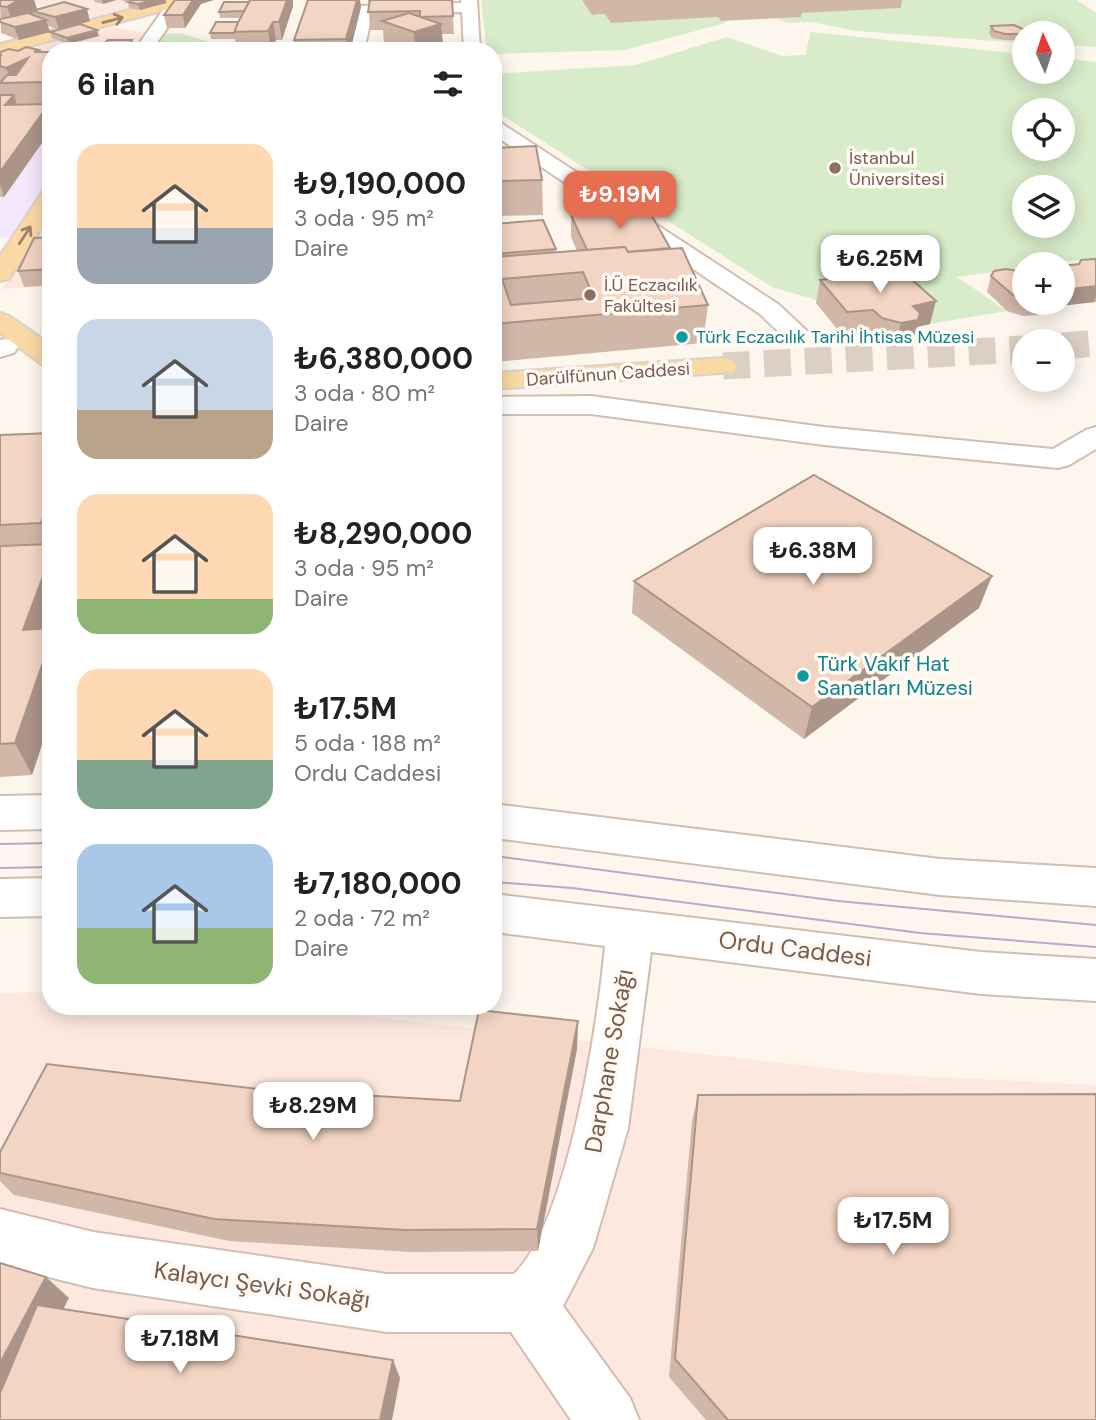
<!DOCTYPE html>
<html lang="tr">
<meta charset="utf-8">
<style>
:root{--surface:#fff;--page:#f6f6f6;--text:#222;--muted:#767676;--accent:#e76f51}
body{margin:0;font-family:"DM Sans",sans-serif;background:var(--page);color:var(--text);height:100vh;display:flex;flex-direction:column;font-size:26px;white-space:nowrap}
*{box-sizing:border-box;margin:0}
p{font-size:23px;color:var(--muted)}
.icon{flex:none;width:38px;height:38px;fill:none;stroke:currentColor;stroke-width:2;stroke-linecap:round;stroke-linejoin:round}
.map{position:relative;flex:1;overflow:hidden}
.sheet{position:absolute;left:42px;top:42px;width:460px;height:973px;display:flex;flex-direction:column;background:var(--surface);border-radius:28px;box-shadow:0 4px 18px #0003}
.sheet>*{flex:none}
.needle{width:46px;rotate:357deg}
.tools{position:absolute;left:1012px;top:21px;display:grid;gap:14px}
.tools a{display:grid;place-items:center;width:63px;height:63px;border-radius:50%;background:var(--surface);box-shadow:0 4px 18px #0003;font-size:35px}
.price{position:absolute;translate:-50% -60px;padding:0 16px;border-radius:14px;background:#fff;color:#222;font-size:23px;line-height:46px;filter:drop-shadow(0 2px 4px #0008)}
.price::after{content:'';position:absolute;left:50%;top:42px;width:21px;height:16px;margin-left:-10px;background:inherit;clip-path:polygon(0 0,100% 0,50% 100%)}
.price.selected{background:var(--accent);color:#fff}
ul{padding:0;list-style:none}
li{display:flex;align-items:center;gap:21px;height:175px;padding:0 35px}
li span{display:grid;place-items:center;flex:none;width:196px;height:140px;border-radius:21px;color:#555}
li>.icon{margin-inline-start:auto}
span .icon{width:84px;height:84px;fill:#fffc;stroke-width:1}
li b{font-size:30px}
h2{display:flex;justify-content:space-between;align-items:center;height:84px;padding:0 35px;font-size:30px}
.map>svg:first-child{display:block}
.commercial{fill:#fde8e0}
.education{fill:#f3e8fa}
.green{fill:#d8ecc9;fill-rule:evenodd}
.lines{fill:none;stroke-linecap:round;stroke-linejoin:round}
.major-tunnel{stroke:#dcd0c4;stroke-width:27;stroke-dasharray:27 14;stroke-linecap:butt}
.minor-casing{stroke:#d1beb0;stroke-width:4}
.major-casing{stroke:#dad1cd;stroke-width:4}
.minor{fill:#fff;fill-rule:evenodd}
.major{fill:#fbd9a5;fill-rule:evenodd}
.tram{stroke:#b9a8c9;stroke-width:2}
.wall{fill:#d1b7a8}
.shaded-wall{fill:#aa9588}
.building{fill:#f3d5c3;stroke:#aa9588;stroke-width:2;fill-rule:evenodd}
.oneway{stroke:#a18267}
.education-dot{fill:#8d6e63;stroke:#fffaf3;stroke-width:2.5}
.culture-dot{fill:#0f9aa8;stroke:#fffaf3;stroke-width:2.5}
.labels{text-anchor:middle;stroke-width:7;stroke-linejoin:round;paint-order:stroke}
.far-education-label{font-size:18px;fill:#785e54;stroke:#fffaf3;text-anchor:start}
.far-culture-label{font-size:18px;fill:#0d838f;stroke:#fffaf3;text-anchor:start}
.far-street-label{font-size:18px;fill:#7a5c4d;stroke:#fffaf3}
.culture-label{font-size:21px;fill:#0d838f;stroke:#fffaf3;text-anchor:start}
.near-street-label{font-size:24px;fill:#7a5c4d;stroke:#fffaf3}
</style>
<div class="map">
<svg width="1096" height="1420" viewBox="0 0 1096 1420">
<rect width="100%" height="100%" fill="#fdf6ec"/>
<!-- commercial -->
<g class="commercial">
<polygon points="21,0 148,0 164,3 104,20"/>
<polygon points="102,25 148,33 136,51 51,51 51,71 0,51"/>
<polygon points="51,213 51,286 2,289"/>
<polygon points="51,992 51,1006 276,1006 879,1074 1096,1085 1096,1420 0,1420 0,993"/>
</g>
<!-- education -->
<polygon class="education" points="51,77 51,177 11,238 0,237 0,79"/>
<!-- green -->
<g class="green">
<polygon points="481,0 582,0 592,15 605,14 611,23 718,17 721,21 724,19 725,23 625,50 494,54 494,51 487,51"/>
<polygon points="891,0 1077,0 1096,13 1096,47 1062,45 1062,33 1024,33 1024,43 857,31 811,22 787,23 778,18 797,13 900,8"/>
<path d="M811 32 1024 54V72H1062V58L1096 62V267L1088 260 1024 264V268L957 277 1007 311 930 324 895 292 823 302 772 287 494 110V74L636 65 727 37 782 56 805 55ZM1024 110H1062V149H1024ZM1024 187H1062V226H1024Z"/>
<polygon points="180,33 226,47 232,51 146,51 156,34"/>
</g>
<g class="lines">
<!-- major-tunnel -->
<g class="major-tunnel">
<polyline points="1062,346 1096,343"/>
<polyline points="723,366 1024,349"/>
</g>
<defs>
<g id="minor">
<polygon points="170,0 187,0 151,51 134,51"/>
<polygon points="461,0 477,0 480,51 464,51 462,12 372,14 364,51 347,51 360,6 461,3"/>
<path d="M494 121 501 123 778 304 808 332 804 338C785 342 774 327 760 314L494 135Z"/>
<polygon points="5,339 14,341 18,347 14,353 0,357 0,340"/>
<polygon points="591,396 824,427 1053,449 1086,430 1096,427 1096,449 1069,465 1058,468 824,445 591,414 494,414 494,397"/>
<polygon points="51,795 51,829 0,830 0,796"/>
<polygon points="494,804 940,859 1096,868 1096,906 940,895 494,838"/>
<polygon points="51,878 51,916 0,917 0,879"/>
<path d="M494 894 981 952 1096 959V1001L981 994 651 952 628 1128 593 1248 563 1306 630 1398 639 1420H571L511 1332H387L93 1288 0 1265V1209L93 1232 387 1274H514C568 1222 598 1023 605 946L494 932Z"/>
</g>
<g id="major">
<polygon points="168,0 194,0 191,3 0,54 0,44"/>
<polygon points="51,190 51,213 9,279 0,281 0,256 43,191"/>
<polygon points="0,313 9,316 51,345 51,366 41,364 0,333"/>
<polygon points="723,358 733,360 737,366 733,372 494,389 494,373"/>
</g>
</defs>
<!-- minor casing -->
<use href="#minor" class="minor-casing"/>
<!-- major casing -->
<use href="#major" class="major-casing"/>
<!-- minor -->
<use href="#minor" class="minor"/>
<!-- major -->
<use href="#major" class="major"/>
<!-- tram -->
<g class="tram">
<polyline points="0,844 51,843"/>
<polyline points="494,856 838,901 1096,925"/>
<polyline points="0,868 51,867"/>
<polyline points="494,882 572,888 920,933 1096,947"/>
</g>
</g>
<!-- wall -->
<g class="wall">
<polygon points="0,0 34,0 37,9 90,21 70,27 99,36 68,44 52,38 50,32 59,30 48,26 50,32 19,40 1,33"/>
<polygon points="94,0 116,0 103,4 95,2"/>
<polygon points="120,0 166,0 166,3 140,10 129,8 128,2"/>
<polygon points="368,0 452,0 454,34 442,34 443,46 431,51 378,51 384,49 384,44 383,30 370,30"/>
<polygon points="582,0 902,0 901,8 802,13 801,17 721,21 718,17 611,23 605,14 592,15"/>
<polygon points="249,2 293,6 282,40 276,40 271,49 237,50 235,39 211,39 210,33 238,22 241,18 220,18 219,12"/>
<polygon points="201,4 185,28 167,28 164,15"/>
<polygon points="361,7 350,51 295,51 294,40"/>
<polygon points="991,26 1026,33 1020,40 1003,40 992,38 989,33"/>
<polygon points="132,40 134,46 130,50 64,51 105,46 104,44"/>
<polygon points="0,51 51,52 51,130 4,197 0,197"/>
<polygon points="494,148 542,180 543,215 494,216"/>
<polygon points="571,215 670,248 708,305 703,343 494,362 494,224 556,249 556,252 577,251 571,237"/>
<polygon points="51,237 51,285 24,287 18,271"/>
<polygon points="1096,259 1096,302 1041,308 1038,315 1023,316 1007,311 987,292 991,276 1024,270 1024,303 1062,303 1079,264"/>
<polygon points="820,280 930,324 917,327 912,343 895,347 876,342 868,333 842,335 816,303"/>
<polygon points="51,433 51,717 32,775 0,777 0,435"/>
<polygon points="634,581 979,608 804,739 632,613"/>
<polygon points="578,1021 577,1049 538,1251 411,1252 229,1241 14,1195 0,1181 0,1152 258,1089 460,1101"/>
<polygon points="698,1095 1096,1420 706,1420 669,1377 692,1121"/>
</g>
<!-- shaded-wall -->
<g class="shaded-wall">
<polygon points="18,0 34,0 38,12 32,11 34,16 46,20 50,32 19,40 7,7"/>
<polygon points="102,0 116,0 103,4"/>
<polygon points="153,0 166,0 166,3 140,10 138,4"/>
<polygon points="193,0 214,0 201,4 185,28 183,15"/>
<polygon points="287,0 293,0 293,6 282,40 279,22"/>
<polygon points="357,0 360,0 361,7 350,51 347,51 346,39"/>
<polygon points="87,9 90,21 59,30 55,17"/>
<polygon points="273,22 276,40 271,49 268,31"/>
<polygon points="441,24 443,46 431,51 415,51 414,32"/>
<polygon points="97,30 99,36 68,44 67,38"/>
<polygon points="132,40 134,46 130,50 129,44"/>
<polygon points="39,50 51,90 51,105 34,52"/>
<polygon points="28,58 11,82 6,68"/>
<polygon points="14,95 20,114 5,105"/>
<polygon points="49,104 51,111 51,130 4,197 0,184 0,172"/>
<polygon points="1096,286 1096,296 1094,302 1041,308 1043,303 1062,303 1062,290"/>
<polygon points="936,301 930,324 917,327 912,343 895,347 901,323 913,306"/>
<polygon points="51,498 51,547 41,523"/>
<polygon points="51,555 51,626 38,662 23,630"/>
<polygon points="992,576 979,608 804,739 812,707"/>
<polygon points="51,639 51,717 32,775 15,743"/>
<polygon points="578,1021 577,1049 538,1251 537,1229"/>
<polygon points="46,1277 69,1298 6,1420 0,1420 0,1363"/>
<polygon points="393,1360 400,1378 392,1420 380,1420"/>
</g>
<!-- building -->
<g class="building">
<polygon points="0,0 18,0 7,7 0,6"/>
<polygon points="133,0 153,0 138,4 128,2"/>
<polygon points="175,0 193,0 183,15 164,15"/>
<polygon points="250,0 287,0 279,22 273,22 268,31 233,32"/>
<polygon points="308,0 357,0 346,39 294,40"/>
<polygon points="370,0 452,0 453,16 420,17 420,11 368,12"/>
<polygon points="64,2 87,9 55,17 32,11"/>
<polygon points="224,2 249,2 244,11 219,12"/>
<polygon points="28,13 46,20 15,27 0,22 0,19"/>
<polygon points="409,13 441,24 414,32 382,21"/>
<polygon points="216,22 238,22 234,33 210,33"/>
<polygon points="80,24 97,30 67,38 50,32"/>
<polygon points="1014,25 1027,31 1022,34 1005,34 994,31 991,26"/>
<polygon points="108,40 132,40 129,44 104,44"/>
<polygon points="384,43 430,45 430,51 383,51"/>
<polygon points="83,46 105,46 102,51 64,51 65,49 82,49"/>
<polygon points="26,47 39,50 34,52 51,52 51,78 47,78 44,82 0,83 7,75 16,75 28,58 6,68 0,66 0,56 2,55 0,55 0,52 9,49 18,51"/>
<polygon points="0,95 14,95 5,105 49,104 0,172"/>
<polygon points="536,146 542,180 494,181 494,148"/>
<polygon points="648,209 670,248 628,252 625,247 587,250 571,215"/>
<polygon points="543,220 556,249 494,254 494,224"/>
<polygon points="51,237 51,269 18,271 34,238"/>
<path d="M625 247 628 252 682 248 708 305 494 324V257ZM583 272 594 298 511 305 502 279Z"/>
<polygon points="1095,259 1096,259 1096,286 1062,290 1062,266 1079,264 1081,260"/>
<polygon points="900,269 936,301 913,306 920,313 918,320 901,323 882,318 873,310 847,312 820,280"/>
<polygon points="1006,269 1018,271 1024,270 1024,298 1013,295 991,276 994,271"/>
<polygon points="51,433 51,498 41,523 0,525 0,435"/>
<polygon points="814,475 992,576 812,707 634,581"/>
<polygon points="51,544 51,555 23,630 51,628 51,639 15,743 0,744 0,546"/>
<polygon points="479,1010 578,1021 537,1229 405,1230 214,1219 0,1173 0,1152 47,1064 258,1089 460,1101"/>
<polygon points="1096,1094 1096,1420 728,1420 675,1359 698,1095"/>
<polygon points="0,1263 46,1277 0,1363"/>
<polygon points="37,1305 393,1360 380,1420 0,1420 0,1393"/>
</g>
<!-- one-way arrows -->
<defs><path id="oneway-shaft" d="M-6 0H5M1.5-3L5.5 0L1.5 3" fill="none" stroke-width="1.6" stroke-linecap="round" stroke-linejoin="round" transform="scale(1.75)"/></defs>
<g class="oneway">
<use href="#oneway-shaft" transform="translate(113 20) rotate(-15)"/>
<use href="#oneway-shaft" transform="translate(25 235) rotate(-57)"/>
</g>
<!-- markers -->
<g class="education-dot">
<circle cx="835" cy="168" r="7"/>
<circle cx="590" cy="295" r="7"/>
</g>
<g class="culture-dot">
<circle cx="682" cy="337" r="7"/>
<circle cx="803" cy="676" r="7"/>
</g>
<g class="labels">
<!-- far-education labels -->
<g class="far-education-label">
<text x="849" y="164">İstanbul<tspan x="849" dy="21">Üniversitesi</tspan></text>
<text x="604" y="291">İ.Ü Eczacılık<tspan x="604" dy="21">Fakültesi</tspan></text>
</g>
<!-- far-culture labels -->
<g class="far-culture-label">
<text x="696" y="343">Türk Eczacılık Tarihi İhtisas Müzesi</text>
</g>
<!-- far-street labels -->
<g class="far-street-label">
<text transform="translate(608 374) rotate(-4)" y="6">Darülfünun Caddesi</text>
</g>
<!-- culture labels -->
<g class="culture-label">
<text x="817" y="671">Türk Vakıf Hat<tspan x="817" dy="24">Sanatları Müzesi</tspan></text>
</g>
<!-- near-street labels -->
<g class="near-street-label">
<text transform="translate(795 949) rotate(7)" y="8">Ordu Caddesi</text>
<text transform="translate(609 1061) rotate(-80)" y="8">Darphane Sokağı</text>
<text transform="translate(262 1285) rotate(8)" y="8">Kalaycı Şevki Sokağı</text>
</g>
</g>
</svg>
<div class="tools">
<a><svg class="needle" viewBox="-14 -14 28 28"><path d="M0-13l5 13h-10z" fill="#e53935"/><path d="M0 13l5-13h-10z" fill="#767676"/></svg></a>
<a><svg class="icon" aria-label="locate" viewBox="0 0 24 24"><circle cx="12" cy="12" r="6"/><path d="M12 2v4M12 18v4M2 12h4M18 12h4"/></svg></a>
<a><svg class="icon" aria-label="layers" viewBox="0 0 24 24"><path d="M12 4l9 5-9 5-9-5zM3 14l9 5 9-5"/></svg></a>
<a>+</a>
<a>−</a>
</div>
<b class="price selected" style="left:620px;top:231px">₺9.19M</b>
<b class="price" style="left:880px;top:295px">₺6.25M</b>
<b class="price" style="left:813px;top:587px">₺6.38M</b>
<b class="price" style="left:313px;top:1142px">₺8.29M</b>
<b class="price" style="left:893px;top:1257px">₺17.5M</b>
<b class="price" style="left:180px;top:1375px">₺7.18M</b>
<section class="sheet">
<h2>6 ilan<svg class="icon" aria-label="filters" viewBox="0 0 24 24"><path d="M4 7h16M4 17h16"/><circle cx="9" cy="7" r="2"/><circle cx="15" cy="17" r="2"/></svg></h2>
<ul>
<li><span style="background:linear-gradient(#ffd9b3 60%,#9aa5b1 0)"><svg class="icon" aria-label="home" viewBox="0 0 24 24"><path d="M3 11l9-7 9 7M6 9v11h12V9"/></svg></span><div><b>₺9,190,000</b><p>3 oda · 95 m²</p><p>Daire</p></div></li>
<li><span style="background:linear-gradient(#c9d6e8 65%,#b9a48a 0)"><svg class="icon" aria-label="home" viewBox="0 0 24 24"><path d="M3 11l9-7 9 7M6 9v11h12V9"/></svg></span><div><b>₺6,380,000</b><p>3 oda · 80 m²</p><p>Daire</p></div></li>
<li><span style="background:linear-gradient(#ffd9b3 75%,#8fb573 0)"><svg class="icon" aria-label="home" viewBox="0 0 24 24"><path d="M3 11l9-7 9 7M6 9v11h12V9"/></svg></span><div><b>₺8,290,000</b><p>3 oda · 95 m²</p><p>Daire</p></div></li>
<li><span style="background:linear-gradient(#ffd9b3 65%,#7fa58c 0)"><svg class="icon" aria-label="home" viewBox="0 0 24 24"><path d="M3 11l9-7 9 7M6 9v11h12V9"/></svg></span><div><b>₺17.5M</b><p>5 oda · 188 m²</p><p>Ordu Caddesi</p></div></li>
<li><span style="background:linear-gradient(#a9c7e8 60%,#8fb573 0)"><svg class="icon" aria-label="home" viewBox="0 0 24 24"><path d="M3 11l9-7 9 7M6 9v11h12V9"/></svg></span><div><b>₺7,180,000</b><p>2 oda · 72 m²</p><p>Daire</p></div></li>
</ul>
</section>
</div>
